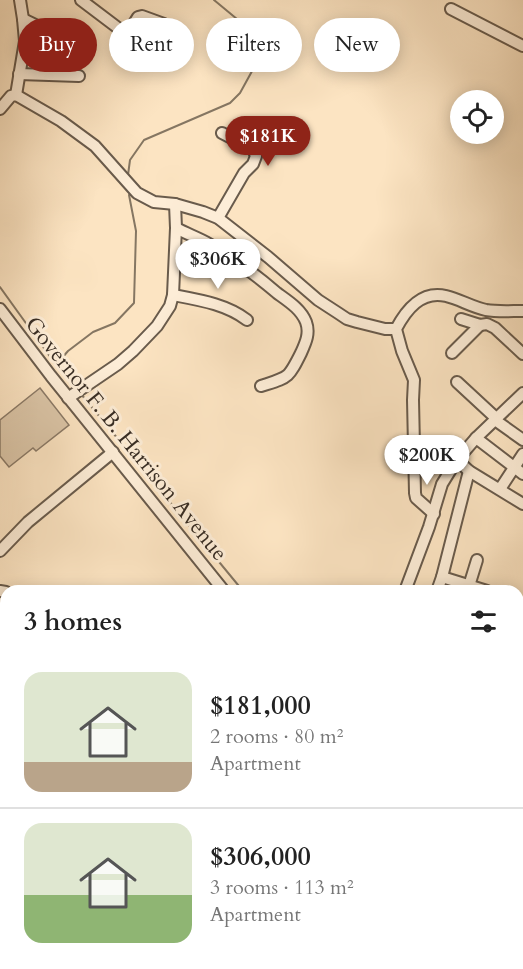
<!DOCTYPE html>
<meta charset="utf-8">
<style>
:root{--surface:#fff;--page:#f6f6f6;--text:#222;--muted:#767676;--line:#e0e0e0;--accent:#8f2418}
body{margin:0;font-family:Cardo,serif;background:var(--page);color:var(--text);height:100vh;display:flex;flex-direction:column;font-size:22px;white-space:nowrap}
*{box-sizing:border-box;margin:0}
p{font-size:20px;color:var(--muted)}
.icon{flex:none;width:33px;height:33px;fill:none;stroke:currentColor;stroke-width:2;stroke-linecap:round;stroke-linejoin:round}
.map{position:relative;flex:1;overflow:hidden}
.details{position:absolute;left:0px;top:585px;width:524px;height:384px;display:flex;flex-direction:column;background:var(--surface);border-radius:18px 18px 0 0;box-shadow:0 3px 15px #0003}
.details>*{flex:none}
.banner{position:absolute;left:18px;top:18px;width:488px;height:54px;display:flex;gap:12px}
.tools{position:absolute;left:450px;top:90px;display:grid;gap:12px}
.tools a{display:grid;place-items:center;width:54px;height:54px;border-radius:50%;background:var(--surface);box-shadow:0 3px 15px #0003;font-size:30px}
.price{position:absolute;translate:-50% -51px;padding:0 14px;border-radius:21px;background:#fff;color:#222;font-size:20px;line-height:39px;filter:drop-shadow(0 2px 3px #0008)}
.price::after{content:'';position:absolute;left:50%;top:36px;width:18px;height:14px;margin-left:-9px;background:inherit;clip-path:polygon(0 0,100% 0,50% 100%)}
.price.current{background:var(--accent);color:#fff}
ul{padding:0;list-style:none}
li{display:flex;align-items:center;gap:18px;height:150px;padding:0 24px}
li+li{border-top:2px solid var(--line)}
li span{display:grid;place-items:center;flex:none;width:168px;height:120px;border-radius:18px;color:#555}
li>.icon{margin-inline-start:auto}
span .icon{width:72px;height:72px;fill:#fffc;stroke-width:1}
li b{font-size:26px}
h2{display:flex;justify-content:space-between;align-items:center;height:72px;padding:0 24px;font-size:26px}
.pill{padding:0 21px;border-radius:27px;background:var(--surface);box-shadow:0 3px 15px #0003;font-size:21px;line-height:54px}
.pill.current{background:var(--accent);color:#fff}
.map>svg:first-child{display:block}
.green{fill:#dbc5a7;stroke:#8a7966;stroke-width:1.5}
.water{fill:#b9a68c;stroke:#857662;stroke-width:1.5}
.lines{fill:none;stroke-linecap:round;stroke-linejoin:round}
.stream{stroke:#857662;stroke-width:2}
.river{stroke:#b9a68c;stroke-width:14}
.minor-casing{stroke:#695b4c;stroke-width:14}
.minor{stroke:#fdedd7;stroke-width:10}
.labels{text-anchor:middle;stroke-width:6;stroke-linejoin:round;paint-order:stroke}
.street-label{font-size:22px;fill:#382d24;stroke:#fdedd7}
</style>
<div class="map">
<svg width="523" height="969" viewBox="0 0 523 969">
<rect width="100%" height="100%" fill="#fce4c2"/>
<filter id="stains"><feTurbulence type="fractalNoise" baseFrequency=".00333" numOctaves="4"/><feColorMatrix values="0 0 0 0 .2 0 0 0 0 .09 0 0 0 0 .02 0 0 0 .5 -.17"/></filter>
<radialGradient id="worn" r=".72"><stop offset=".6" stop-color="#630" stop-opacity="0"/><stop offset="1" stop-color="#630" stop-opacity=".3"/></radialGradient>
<!-- green -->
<polygon class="green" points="40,388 69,425 36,451 33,448 9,467 0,456 0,420"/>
<!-- water -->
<g class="water">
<polygon points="523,621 523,783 518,791 518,626"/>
<polygon points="518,880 523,882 523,969 408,969 414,963 518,963"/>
</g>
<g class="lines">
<!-- stream -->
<g class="stream">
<polyline points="128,175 130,160 144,140 230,103 240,93 257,62 255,41 249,29 214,0"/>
<polyline points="0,287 56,365 76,388"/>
<polyline points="56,365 68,351 93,332 115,323 134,303 136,231 129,195"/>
<polyline points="81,394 243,591"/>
<polyline points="211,969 213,963"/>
</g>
<!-- river -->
<g class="river">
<polyline points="0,938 6,938"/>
<polyline points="67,963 69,965"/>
</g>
<defs>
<g id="minor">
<polyline points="81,0 122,31 130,30 138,17 142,16 164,24"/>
<polyline points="451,9 523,46"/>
<polyline points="23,19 56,35 79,50"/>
<polyline points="19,74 79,76"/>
<polyline points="16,95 61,121 95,146 137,193 154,202 175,204 203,212 218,218 268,257 318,300 338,313 347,319 357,322 385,329 396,329"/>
<polyline points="16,95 25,41 23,19 20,0"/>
<polyline points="0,109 11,96 16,95"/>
<polyline points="218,218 244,173 253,164 256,156 253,149 222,133"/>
<path d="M176 228C187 234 199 238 209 244 233 258 256 275 277 293 288 301 301 309 306 322 310 333 306 342 301 353 288 379 289 377 261 386"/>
<path d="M173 295C199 300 226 304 247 320"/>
<polyline points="0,309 51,376 224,591"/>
<polyline points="461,319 480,325 487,324 495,328 523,354"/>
<polyline points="452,353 480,325"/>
<polyline points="457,382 497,419"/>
<polyline points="68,398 118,364 133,351 157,326 170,306 173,295 176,228 175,204"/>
<polyline points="495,420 523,440"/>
<polyline points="476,438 523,474"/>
<polyline points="457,460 469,471 523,504"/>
<polyline points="500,489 523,454"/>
<path d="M434 514 416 498 415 493 413 400 414 380 402 351 396 329C406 310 421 290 446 296 459 299 472 307 486 310 497 312 511 311 523 311"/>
<polyline points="0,551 28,522 113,452"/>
<polyline points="442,577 487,591"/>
<polyline points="469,586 477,560"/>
<polyline points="0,591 6,592"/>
<polyline points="405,591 429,527 442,484 450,471 457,460 476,438 523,393"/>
<polyline points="437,591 442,577 469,471"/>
<polyline points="0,804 6,788"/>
<polyline points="0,840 6,843"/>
<polyline points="518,870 523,872"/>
</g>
</defs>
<!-- minor casing -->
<use href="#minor" class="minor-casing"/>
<!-- minor -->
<use href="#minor" class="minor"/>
</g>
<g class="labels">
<!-- street labels -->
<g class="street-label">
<text transform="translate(127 438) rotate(51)" y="8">Governor F. B. Harrison Avenue</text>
</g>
</g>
<rect width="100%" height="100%" filter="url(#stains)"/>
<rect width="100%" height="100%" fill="url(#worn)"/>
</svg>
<div class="tools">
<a><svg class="icon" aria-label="locate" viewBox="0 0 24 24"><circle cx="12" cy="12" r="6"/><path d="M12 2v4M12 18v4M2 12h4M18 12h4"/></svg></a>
</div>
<b class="price current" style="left:268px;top:167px">$181K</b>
<b class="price" style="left:218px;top:290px">$306K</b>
<b class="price" style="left:427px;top:486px">$200K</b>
<div class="banner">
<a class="pill current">Buy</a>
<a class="pill">Rent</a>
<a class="pill">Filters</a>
<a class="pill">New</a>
</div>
<section class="details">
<h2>3 homes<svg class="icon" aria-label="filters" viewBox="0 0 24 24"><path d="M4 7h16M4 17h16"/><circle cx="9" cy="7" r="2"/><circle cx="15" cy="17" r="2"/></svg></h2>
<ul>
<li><span style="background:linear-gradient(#dfe7d0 75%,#b9a48a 0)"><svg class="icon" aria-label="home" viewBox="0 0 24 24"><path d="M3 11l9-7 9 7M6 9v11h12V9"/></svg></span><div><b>$181,000</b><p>2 rooms · 80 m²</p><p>Apartment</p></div></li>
<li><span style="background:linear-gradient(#dfe7d0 60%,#8fb573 0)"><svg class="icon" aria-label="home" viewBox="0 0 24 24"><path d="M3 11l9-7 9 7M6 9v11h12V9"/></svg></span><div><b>$306,000</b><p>3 rooms · 113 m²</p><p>Apartment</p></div></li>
</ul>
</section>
</div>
